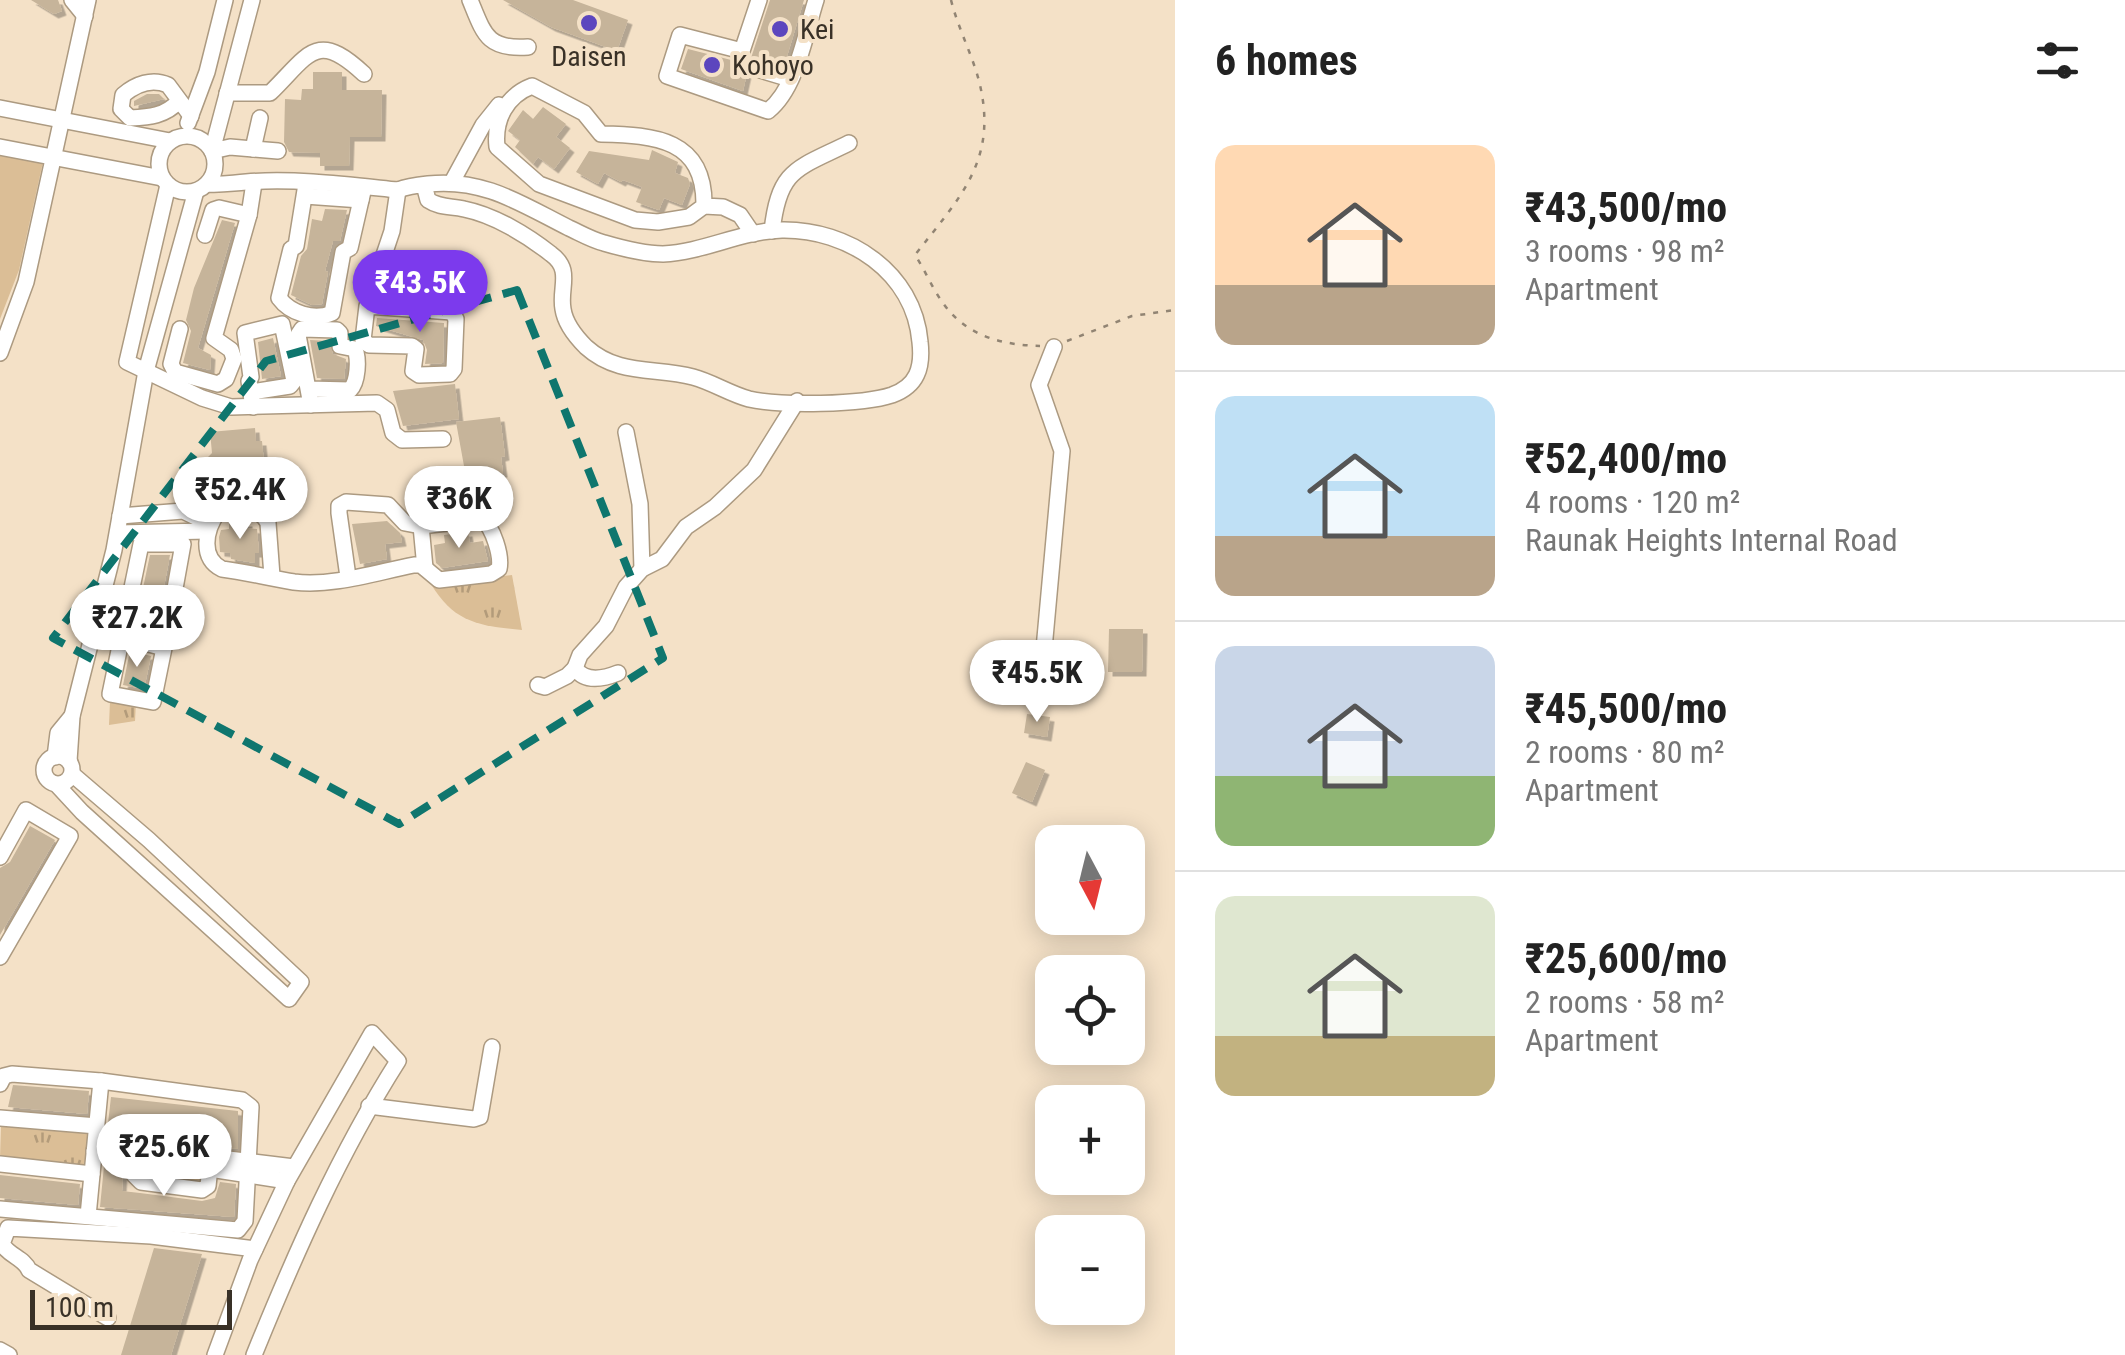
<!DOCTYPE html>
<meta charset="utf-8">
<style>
:root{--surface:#fff;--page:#f6f6f6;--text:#222;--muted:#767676;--line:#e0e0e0;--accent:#7c3aed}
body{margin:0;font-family:"Roboto Condensed",sans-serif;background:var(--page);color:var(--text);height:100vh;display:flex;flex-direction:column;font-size:38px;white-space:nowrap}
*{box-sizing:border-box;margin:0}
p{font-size:32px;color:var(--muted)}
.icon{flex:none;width:55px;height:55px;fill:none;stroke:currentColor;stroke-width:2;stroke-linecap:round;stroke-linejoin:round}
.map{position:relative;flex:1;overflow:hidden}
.side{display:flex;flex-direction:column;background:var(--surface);width:950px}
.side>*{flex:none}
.needle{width:65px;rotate:173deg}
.tools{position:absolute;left:1035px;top:825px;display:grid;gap:20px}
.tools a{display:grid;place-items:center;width:110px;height:110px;border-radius:20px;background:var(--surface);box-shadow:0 5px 25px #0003;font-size:50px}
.scale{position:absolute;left:30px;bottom:25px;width:202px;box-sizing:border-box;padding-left:10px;border:5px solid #393127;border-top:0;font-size:28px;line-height:35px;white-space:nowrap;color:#393127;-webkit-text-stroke:8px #f4e1c7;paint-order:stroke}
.price{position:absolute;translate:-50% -85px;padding:0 22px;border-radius:35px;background:#fff;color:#222;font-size:32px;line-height:65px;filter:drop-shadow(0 2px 5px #0008)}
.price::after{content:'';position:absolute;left:50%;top:60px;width:30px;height:22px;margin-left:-15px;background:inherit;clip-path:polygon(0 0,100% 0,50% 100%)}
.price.on{background:var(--accent);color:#fff}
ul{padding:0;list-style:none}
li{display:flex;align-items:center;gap:30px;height:250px;padding:0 40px}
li+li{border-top:2px solid var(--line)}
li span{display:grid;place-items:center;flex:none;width:280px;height:200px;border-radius:20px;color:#555}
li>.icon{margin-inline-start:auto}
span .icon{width:120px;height:120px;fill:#fffc;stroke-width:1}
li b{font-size:42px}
h2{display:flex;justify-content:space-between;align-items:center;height:120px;padding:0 40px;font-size:42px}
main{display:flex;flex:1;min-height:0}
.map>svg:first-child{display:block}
.grass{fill:url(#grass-tufts)}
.pitch{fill:#dbbe96}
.building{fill:#c6b49a;filter:url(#shadow)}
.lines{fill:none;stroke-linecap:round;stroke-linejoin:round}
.minor-casing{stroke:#ac9a81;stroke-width:18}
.path{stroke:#918473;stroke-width:2.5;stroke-dasharray:5 8;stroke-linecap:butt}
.minor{stroke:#fff;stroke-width:15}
.marked{fill:none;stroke:#0f766e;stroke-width:8;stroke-dasharray:20 12;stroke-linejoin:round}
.poi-dot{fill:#5c46be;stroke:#f4e1c7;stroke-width:4}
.labels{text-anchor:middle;stroke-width:8;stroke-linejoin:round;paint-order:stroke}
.poi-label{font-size:28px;fill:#393127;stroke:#f4e1c7;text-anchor:start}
</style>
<main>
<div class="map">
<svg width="1175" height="1355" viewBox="0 0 1175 1355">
<defs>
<pattern id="grass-tufts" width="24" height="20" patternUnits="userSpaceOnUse" patternTransform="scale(2.5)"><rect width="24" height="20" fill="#dbbe96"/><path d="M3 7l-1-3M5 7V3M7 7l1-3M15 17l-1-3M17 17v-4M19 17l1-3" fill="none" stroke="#b39b7a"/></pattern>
<filter id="shadow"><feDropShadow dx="4.5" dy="4.5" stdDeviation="0" flood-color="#0004"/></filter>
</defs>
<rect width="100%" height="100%" fill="#f4e1c7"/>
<!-- grass -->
<g class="grass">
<path d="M512 575 522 630C480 626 454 623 431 584Z"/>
<polygon points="132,607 181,613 177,645 128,633"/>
<polygon points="110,701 136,702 135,721 109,725"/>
<polygon points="1,1126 89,1132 86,1168 0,1159"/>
<polygon points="143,1134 207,1142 203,1184 137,1178"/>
</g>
<!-- pitch -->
<polygon class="pitch" points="0,154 43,162 19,270 0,319"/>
<!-- building -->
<g class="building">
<polygon points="31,0 58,0 62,11 54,14"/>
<polygon points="503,0 573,0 628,20 617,51 551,27"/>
<polygon points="770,0 804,0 784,66 751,58"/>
<polygon points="688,49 739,62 750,59 743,91 681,69"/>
<polygon points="313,72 342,72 342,90 382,90 381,137 350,137 349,166 320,166 320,153 289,152 284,142 285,99 301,100 302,89 313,89"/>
<polygon points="147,94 159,94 164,99 134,106 134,101"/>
<polygon points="543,107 566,124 556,137 570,148 554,169 538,157 533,164 515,147 520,140 508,131 523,110 533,119"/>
<polygon points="652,150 678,162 675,173 688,178 690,184 682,205 664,198 659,210 636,202 642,187 623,180 621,182 604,173 598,184 576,172 589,151 649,160"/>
<polygon points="325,209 347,210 340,241 333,241 325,271 328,272 322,304 312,305 291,295 301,256 307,249 312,219 322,221"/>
<polygon points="222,220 235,223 198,348 211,355 210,370 183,363 191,331 186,320 194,288"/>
<polygon points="377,318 444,323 443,363 425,364 427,350 423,340 376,326"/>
<polygon points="273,338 281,376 262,379 258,342"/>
<polygon points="310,340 329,341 333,354 346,359 344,379 317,378"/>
<polygon points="455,384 459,419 403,426 393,391"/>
<polygon points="500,417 505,456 501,457 503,473 466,477 456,422"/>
<polygon points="255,428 256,441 262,441 266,486 250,487 246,492 207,458 212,453 210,432"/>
<polygon points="387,521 400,533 402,542 385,544 387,559 360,564 352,524"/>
<polygon points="229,522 248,522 248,528 257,529 259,553 255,553 255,563 231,559 230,553 220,552 219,537 221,530 229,529"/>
<polygon points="468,532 470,543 483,541 488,561 442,568 436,563 434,545 445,543 444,535"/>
<polygon points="150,555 170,555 163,592 143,588"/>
<polygon points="1109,629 1143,629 1142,672 1108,672"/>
<polygon points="130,651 151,656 144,689 123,685"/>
<polygon points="1027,714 1050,717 1047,737 1024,733"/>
<polygon points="1026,762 1045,770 1032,802 1012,793"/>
<polygon points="30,826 55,840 0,935 0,868 10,862"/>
<polygon points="13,1085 89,1091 87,1114 8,1107"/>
<polygon points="111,1097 238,1111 238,1149 223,1147 223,1133 208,1121 149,1116 136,1123 126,1122 124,1143 106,1141"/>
<polygon points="104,1166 123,1168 122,1191 140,1193 202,1201 215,1198 220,1182 236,1184 234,1217 100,1207"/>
<polygon points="0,1175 80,1184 78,1205 0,1198"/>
<polygon points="154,1248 202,1254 171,1355 121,1355"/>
</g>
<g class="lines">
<defs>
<g id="minor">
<polyline points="72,0 85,16"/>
<polyline points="252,0 212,151 230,147 278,151"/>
<path d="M470 0C484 34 487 50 528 47"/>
<path d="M759 0 742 51 680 35 667 76 768 111C797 88 805 34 816 0"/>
<polyline points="760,70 790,79"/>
<path d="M227 93H270C309 55 316 29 364 74"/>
<path d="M179 101C165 116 150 117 130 118L121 109 123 95C136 84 152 78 168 85L191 116"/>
<polyline points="0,108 170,141"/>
<polyline points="188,123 207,72 225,0"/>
<circle cx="187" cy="164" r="28"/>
<polyline points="0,147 162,178"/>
<polyline points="253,149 260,118"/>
<polyline points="452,182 483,125 499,105"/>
<path d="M207 184C223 185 231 183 246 182 295 178 349 185 398 190 408 186 418 185 428 184 484 178 521 204 569 228 580 233 592 240 604 243 621 248 645 254 663 254 704 252 741 231 782 230 848 229 914 272 920 342 923 368 917 386 892 395 862 405 780 406 749 399 730 394 712 382 693 377 655 367 618 376 586 347 576 337 565 323 563 309 559 288 573 270 551 254 527 235 494 215 464 209 451 206 440 208 428 200L424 185"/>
<path d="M306 184 296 246 291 249 279 298C290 313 314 321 332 313L343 252 350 248 364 187"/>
<polyline points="168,185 127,362 202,398 231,407 377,403 387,410 393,433 402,440 443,439"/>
<polyline points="305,196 361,200"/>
<path d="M704 206C705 139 655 135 601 134L584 113 532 86C506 96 494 120 497 147L539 184 635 220 658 222 689 217 704 206 723 207 740 215 753 234"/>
<path d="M772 231C779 168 797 169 849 143"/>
<polyline points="205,235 213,210 219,208 249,215"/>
<polyline points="367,306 363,340 369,345 412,346 416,349 413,371 419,375 450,374 454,369 456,319 452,312 367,306 392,231 398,190"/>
<polyline points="180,329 171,364 175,372 218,384 226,379 234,359 231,350 214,338 249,215 254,183"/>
<polyline points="0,353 26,282 88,0"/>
<path d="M308 389 350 390C358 382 359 359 355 349L340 346V333L337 330 302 329 298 335 308 389 311 405"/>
<polyline points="251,392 290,386 294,381 282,324 245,333 251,377 249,381 253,407"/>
<polyline points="626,432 640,504 642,569"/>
<polyline points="120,516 183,511 210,524"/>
<polyline points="421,526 425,568"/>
<polyline points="118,533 207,531"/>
<path d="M272 576 268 523C259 504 235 511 218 512 205 530 200 558 222 569 246 572 270 578 294 582 332 587 377 572 414 565H421L439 580 491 574 499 569C502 556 493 527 482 519L421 526 405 523 388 505 346 502 339 506V513L348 577"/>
<polyline points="122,637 164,648 153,702 110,694 141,544 183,544 172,605 130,597"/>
<path d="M575 668C585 683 603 679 618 673"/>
<polyline points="1041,682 1062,451 1039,385 1054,347"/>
<polyline points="538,685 545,687 567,676 575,668 580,655 606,626 626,587 642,569 662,559 686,527 715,507 754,470 797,401"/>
<circle cx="58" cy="770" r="14"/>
<polyline points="55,757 58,733 72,716"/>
<polyline points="69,761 72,716 114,550 146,371 196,191"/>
<polyline points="57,785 82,812 289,999 301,982 149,840 72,774"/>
<polyline points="0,857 26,810 70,836 0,957"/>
<polyline points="0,1084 4,1076 12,1074 101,1081 242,1100 251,1107 245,1221 238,1230 0,1209"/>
<polyline points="369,1106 474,1119 480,1117 492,1047"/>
<polyline points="0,1118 97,1126"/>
<polyline points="94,1151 136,1156 134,1175 141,1182 202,1190 208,1186 213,1138 206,1132 148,1127 139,1136 136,1156"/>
<polyline points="212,1157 294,1167"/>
<polyline points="0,1164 92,1174"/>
<polyline points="210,1169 287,1181"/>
<polyline points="88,1216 101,1081"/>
<path d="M108 1318 29 1270C24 1258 9 1256 2 1244L8 1228 151 1236 255 1249"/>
<polyline points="0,1350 9,1355"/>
<path d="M215 1355 250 1260 287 1181 372 1033 398 1061C339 1154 295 1254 254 1355"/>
</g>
</defs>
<!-- minor casing -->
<use href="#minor" class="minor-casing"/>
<!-- path -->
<g class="path">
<path d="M951 0C958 28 972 54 979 81 999 160 960 197 915 255 925 270 932 288 943 303 966 336 1002 345 1040 346"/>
<polyline points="1067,341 1132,316 1175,310"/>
</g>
<!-- minor -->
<use href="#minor" class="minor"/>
</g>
<!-- marked area -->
<path class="marked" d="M517 290 663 658 399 824 53 638 266 361Z"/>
<!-- markers -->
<g class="poi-dot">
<circle cx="589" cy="23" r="10"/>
<circle cx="780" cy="29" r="10"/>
<circle cx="712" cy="65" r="10"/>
</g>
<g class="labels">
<!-- poi labels -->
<g class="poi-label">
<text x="800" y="39">Kei</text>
<text x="589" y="66" text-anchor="middle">Daisen</text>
<text x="732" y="75">Kohoyo</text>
</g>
</g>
</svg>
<div class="tools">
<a><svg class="needle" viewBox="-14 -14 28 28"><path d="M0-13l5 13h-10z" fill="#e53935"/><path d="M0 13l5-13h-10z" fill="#767676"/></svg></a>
<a><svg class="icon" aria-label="locate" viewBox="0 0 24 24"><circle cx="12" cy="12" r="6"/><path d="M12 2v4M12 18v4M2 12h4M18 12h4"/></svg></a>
<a>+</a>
<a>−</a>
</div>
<div class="scale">100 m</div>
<b class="price on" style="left:420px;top:335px">₹43.5K</b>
<b class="price" style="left:240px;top:542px">₹52.4K</b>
<b class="price" style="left:459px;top:551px">₹36K</b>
<b class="price" style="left:137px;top:670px">₹27.2K</b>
<b class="price" style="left:1037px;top:725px">₹45.5K</b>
<b class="price" style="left:164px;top:1199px">₹25.6K</b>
</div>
<section class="side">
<h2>6 homes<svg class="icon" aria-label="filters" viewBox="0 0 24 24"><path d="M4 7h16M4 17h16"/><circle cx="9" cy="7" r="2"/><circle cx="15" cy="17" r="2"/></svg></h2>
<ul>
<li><span style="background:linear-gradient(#ffd9b3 70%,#b9a48a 0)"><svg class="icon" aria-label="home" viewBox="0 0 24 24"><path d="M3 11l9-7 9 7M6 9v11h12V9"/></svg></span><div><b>₹43,500/mo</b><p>3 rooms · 98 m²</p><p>Apartment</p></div></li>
<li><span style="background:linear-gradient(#bfe0f5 70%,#b9a48a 0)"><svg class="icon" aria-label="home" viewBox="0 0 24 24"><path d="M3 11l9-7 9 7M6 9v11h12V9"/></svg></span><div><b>₹52,400/mo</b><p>4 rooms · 120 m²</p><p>Raunak Heights Internal Road</p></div></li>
<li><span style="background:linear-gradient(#c9d6e8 65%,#8fb573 0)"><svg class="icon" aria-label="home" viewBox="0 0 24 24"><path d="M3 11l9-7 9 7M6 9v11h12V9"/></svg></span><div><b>₹45,500/mo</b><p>2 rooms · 80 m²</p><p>Apartment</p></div></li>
<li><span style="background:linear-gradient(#dfe7d0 70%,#c2b280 0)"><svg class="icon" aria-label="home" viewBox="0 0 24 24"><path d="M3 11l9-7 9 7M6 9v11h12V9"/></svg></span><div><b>₹25,600/mo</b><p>2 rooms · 58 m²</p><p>Apartment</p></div></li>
</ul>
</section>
</main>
